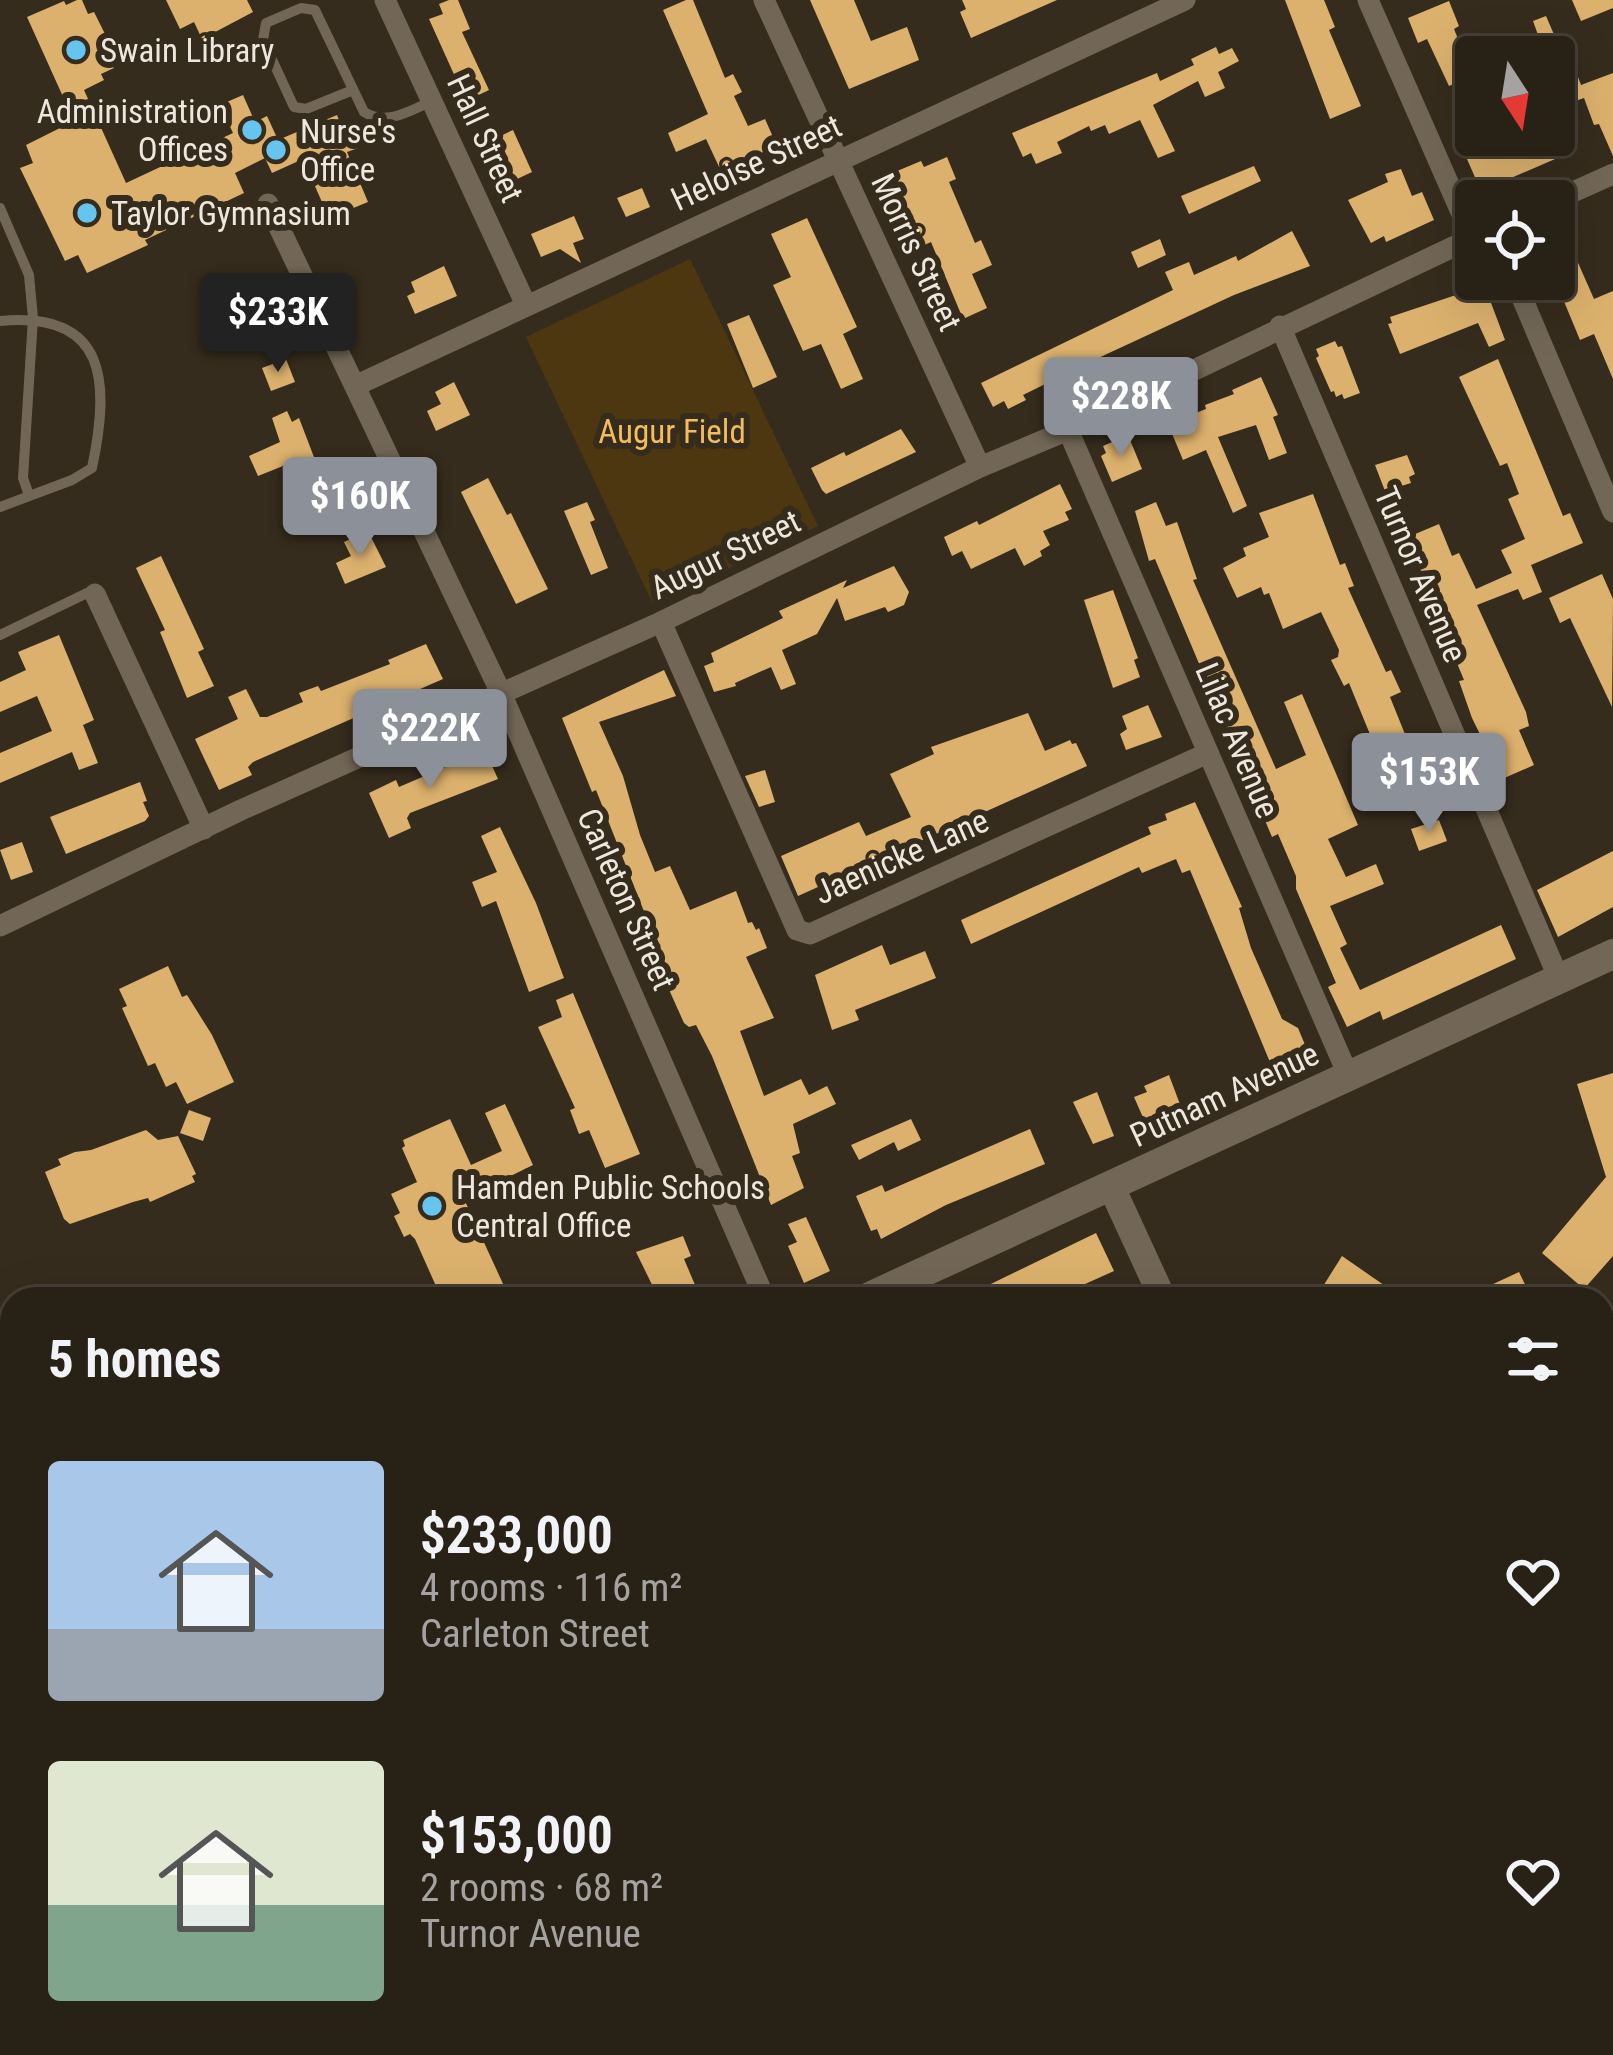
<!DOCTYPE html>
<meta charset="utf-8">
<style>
:root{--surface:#282116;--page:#30291f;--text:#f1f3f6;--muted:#a5a3a1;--line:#443e35;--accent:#8c9099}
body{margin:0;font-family:"Roboto Condensed",sans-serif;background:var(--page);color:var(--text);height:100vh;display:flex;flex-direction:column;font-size:45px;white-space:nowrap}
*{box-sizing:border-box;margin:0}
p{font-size:39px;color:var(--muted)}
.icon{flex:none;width:66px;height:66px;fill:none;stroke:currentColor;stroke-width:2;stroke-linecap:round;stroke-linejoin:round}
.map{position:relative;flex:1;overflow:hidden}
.details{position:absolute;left:0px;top:1287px;width:1614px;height:768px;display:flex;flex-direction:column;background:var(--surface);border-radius:36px 36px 0 0;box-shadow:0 12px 48px #0002,0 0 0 3px var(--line)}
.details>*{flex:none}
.needle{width:78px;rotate:168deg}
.buttons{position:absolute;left:1455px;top:36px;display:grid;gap:24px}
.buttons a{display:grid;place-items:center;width:120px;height:120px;border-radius:12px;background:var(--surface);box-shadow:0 12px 48px #0002,0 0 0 3px var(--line);font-size:60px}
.price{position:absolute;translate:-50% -102px;padding:0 27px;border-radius:12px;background:var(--accent);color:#fff;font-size:39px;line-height:78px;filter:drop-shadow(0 3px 6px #0008)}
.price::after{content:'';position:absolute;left:50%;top:72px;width:36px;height:27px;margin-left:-18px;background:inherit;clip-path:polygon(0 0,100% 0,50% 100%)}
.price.active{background:#222;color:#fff}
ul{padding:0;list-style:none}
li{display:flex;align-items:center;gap:36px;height:300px;padding:0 48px}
li span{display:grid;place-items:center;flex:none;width:336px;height:240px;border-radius:12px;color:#555}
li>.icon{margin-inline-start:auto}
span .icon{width:144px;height:144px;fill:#fffc;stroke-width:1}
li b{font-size:51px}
h2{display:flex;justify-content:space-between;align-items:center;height:144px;padding:0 48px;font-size:51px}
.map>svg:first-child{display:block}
.green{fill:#4c3711}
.building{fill:#dcb16d}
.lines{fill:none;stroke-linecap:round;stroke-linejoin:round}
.service{stroke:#726757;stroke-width:10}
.minor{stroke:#726757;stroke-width:21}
.tertiary{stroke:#726757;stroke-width:27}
.secondary{stroke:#726757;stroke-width:30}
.primary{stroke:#b19568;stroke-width:30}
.poi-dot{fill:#65c5ee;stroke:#362c1d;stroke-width:4.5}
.labels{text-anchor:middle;stroke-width:12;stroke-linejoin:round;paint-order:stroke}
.poi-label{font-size:33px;fill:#ede7dd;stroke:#362c1d;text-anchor:start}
.street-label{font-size:33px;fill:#ede7dd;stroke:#362c1d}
.park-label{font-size:33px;fill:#f3bc5c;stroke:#362c1d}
</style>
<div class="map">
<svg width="1613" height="2055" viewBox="0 0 1613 2055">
<rect width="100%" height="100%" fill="#362c1d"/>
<!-- green -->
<g class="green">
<polygon points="690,259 818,526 653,604 526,337"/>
<polygon points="305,2043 918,2043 914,2055 311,2055"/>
</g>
<!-- building -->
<g class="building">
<polygon points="77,0 82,0 88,14 94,12 112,48 106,52 114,68 101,74 104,80 84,90 126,183 233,133 220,105 243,95 255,122 267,116 278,140 337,115 342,128 348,126 358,148 347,152 368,202 329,218 303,159 272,173 265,158 235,173 244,193 145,240 148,245 87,273 78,255 65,261 20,168 33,163 26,145 74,121 27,17 64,1 66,5"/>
<polygon points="166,0 247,0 253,12 202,39 194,22 180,29"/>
<polygon points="449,0 458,0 470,29 462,32 489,90 466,101 429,19 443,14 439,4"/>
<polygon points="686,0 693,0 725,78 733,74 742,92 734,96 748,126 765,119 777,146 721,171 706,139 676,152 668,133 708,114 663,10"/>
<polygon points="810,0 854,0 871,41 907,27 919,60 849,89"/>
<polygon points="962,0 1057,0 971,38 960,12 966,9"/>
<polygon points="1285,0 1324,0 1335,27 1329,30 1361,106 1330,119"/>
<polygon points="1572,0 1613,0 1613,8 1581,21"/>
<polygon points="1449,1 1459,26 1454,29 1473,76 1449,86 1427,39 1418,43 1408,18"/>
<polygon points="1546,16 1571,74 1576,72 1581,85 1613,73 1613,156 1599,124 1594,125 1584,98 1564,105 1554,78 1554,57 1546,57 1533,21"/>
<polygon points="1216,47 1219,54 1232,48 1239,61 1218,72 1225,88 1205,97 1198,81 1153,105 1175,151 1158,158 1140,120 1109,134 1105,125 1091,131 1089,126 1057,142 1062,153 1036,164 1031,153 1023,157 1012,133 1157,73 1160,81 1194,65 1191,59"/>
<polygon points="513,130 532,172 504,185 489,151 497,147 494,139"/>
<polygon points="1523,135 1553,135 1562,156 1481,191 1467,159"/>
<polygon points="947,157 956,179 949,182 975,243 981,240 992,265 972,274 987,308 963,319 931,242 920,247 890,174 921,161 924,167"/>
<polygon points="1254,166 1261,181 1189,214 1181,196"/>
<polygon points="1401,169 1412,196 1422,192 1434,220 1386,242 1384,236 1371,243 1348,200 1388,182 1385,174"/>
<polygon points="642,188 650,207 626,217 617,198"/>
<polygon points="574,216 584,239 573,243 581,263 560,249 541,257 531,234"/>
<polygon points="807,218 857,327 843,334 863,379 841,389 821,344 803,351 773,285 791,277 771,234"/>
<polygon points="1292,231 1310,266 1234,295 1094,360 1023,395 1026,400 1008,409 1004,401 993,407 981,383 1173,290 1165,272 1189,262 1194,275 1236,256 1238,261"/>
<polygon points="1160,239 1166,255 1138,268 1131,252"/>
<polygon points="1568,240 1594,299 1613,291 1613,379 1594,334 1580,340 1558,287 1554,289 1554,246"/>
<polygon points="444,266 457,296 415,314 407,296 415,292 411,282"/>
<polygon points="235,279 237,286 251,280 261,303 228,317 215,287"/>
<polygon points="1482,279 1505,340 1489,347 1478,323 1400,354 1388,324 1392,323 1390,317 1462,293 1459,285"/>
<polygon points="749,315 777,377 753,388 727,324"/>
<polygon points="1335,341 1338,347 1342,346 1360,393 1344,399 1342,394 1336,397 1334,391 1331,392 1316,358 1319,356 1316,349"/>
<polygon points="286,359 295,382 271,391 262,368"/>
<polygon points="1498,359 1563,516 1570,513 1583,543 1531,565 1542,592 1523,600 1518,589 1477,605 1526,712 1529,726 1519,730 1534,765 1502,779 1472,718 1459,681 1464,680 1444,632 1438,634 1428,610 1437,606 1417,562 1411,565 1401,540 1439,524 1452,556 1459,553 1476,589 1512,573 1501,550 1525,539 1508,499 1519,494 1507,463 1500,466 1459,377"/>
<polygon points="1261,377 1278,415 1273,417 1287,453 1269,460 1256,425 1218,437 1247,506 1233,513 1206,450 1183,460 1168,424 1206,409 1205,405 1234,394 1232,390"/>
<polygon points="454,382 470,415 436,431 427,411 441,404 435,392"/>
<polygon points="287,411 292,422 299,418 322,478 334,477 345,502 338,526 332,514 318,516 293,462 258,476 249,456 280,442 272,418"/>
<polygon points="901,429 916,452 826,494 822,490 811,468 844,452 846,456"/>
<polygon points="1128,435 1142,469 1112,482 1101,456 1106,453 1103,446"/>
<polygon points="1407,455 1415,474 1409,477 1411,483 1385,491 1375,465"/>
<polygon points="488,478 507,515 511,513 548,589 516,604 461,492"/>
<polygon points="1060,484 1072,509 1065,512 1069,520 1043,531 1050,545 1040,551 1042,556 1024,566 1015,548 971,569 962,551 952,556 944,537 977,521 979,525"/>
<polygon points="1313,494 1340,565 1345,563 1354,586 1348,588 1386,672 1391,670 1401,692 1390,697 1417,764 1387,776 1349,683 1344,686 1331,660 1338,657 1339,650 1321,612 1283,629 1269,593 1264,595 1261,587 1237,598 1223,568 1246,556 1243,548 1269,537 1259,513"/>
<polygon points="587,502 595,520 590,522 608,568 591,575 564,511"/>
<polygon points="1156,502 1166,526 1177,522 1197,579 1193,580 1276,769 1306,755 1284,702 1302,694 1358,825 1328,839 1346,877 1376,864 1384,884 1330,906 1347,944 1340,948 1360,990 1501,925 1516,959 1383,1020 1380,1011 1347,1027 1328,987 1336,983 1296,889 1296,876 1278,834 1272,837 1155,559 1149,561 1135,511"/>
<polygon points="368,531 386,567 345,584 336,563 351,556 344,542"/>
<polygon points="161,556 204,649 198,652 214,686 187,698 160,632 165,630 136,568"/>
<polygon points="894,566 909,592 904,605 888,612 885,607 845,621 837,598 817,634 782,650 796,684 781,690 771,667 735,683 736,686 714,692 704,666 714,662 711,653 783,618 779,611 847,580 843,588"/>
<polygon points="1602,574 1613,599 1612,707 1570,618 1560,623 1549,598"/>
<polygon points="1113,590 1138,658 1134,660 1140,677 1113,688 1084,600"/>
<polygon points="59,635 94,720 83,725 98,763 79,770 72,752 0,783 0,753 52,731 37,696 0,712 0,682 26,670 18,652"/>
<polygon points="426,644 443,679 253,762 248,767 252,775 219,790 195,739 238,719 228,697 246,689 260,717 267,717 303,702 299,693 318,686 321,691 390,664 388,660"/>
<polygon points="664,670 676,696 599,722 623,776 640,835 655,872 670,866 690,910 736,891 748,923 752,922 756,930 759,928 767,948 746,957 774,1018 740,1031 764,1096 801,1079 809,1095 827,1086 836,1104 793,1124 800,1153 792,1156 804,1188 771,1205 712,1056 696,1025 689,1027 684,1023 662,974 665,973 659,958 662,957 596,790 592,792 562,718"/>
<polygon points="1148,705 1162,737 1126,750 1120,734 1127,729 1122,716"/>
<polygon points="1028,713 1045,751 1070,740 1072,744 1076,743 1087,766 798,896 781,856 859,822 866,836 911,817 890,774 934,754 931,747"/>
<polygon points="485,750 498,779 410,813 407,818 411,828 389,838 369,793 396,780 399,787"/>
<polygon points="765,770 775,802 759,807 745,776"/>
<polygon points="140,782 147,801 143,802 149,816 145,821 66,854 50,817"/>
<polygon points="1195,802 1242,907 1239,908 1251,948 1282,1019 1298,1028 1308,1052 1272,1067 1190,870 1182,873 1176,859 1142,873 1139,867 971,944 961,920 1151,834 1148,827 1167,820 1165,814"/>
<polygon points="1439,820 1447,841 1419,851 1411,829"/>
<polygon points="500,827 536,903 564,978 529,992 496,901 482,907 472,882 497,872 481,836"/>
<polygon points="22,842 33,872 11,880 0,850"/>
<polygon points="1613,851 1613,907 1558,937 1537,890"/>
<polygon points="882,945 890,965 925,951 936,978 855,1010 859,1020 832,1030 815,975"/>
<polygon points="168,966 182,997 187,995 212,1035 234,1082 187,1104 176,1082 166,1087 155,1063 148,1066 122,1008 127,1006 119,989"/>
<polygon points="573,993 640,1154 605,1168 589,1130 579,1134 570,1110 575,1108 538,1027 562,1017 556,1000"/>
<polygon points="1613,1073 1613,1256 1584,1289 1542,1253 1606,1177 1577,1084"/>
<polygon points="1169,1075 1181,1107 1145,1122 1134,1097 1147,1092 1144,1086"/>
<polygon points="1097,1092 1114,1136 1093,1144 1073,1102"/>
<polygon points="505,1104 533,1165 464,1199 510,1299 451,1299 448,1292 440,1295 415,1239 410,1234 404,1237 394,1216 400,1213 391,1194 417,1182 402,1148 405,1146 403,1140 450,1119 471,1165 502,1151 485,1113"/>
<polygon points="189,1110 211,1118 203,1141 180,1133"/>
<polygon points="911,1119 921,1140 898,1151 894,1142 859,1160 851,1145"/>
<polygon points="1030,1129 1045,1164 946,1205 881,1239 877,1229 871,1231 856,1196 882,1185 885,1192"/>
<polygon points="146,1130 158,1140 178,1136 196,1174 192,1176 195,1182 150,1202 148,1198 133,1202 70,1224 64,1219 45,1172 61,1165 58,1159 75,1152 91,1150"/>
<polygon points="806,1217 830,1271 804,1283 788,1246 797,1242 788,1224"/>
<polygon points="1096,1233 1114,1271 1074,1289 1079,1299 960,1299"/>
<polygon points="683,1236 691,1256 684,1259 701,1299 659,1299 636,1252"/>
<polygon points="1342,1256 1404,1299 1315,1299"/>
<polygon points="1519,1272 1532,1299 1461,1299"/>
</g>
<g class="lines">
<!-- service -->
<g class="service">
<path d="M353 90 306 109 294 107 263 40 266 23 301 8 315 10 364 112C387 126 409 111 432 101"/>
<polyline points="0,208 29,275 33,318 23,478 29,495"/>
<path d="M0 321C108 311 110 383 92 468L72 480 0 507"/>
<polyline points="0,635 87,593 95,594"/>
<polyline points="1602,1898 1613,1893"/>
</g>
<!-- minor -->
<g class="minor">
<polyline points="385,0 526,305"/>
<polyline points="764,0 980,467"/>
<polyline points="1368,0 1472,237"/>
<polyline points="1553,201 1613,174"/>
<polyline points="268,204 501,693 765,1299"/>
<polyline points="1514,279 1613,512"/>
<polyline points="1280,326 1559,979"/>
<polyline points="357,385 1185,0"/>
<polyline points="1068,430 1349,1077"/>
<polyline points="95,594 204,829"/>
<polyline points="661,622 797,930 810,934 1208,753"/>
<polyline points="0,926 241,810 661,622 980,467 1068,430 1476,236"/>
<polyline points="0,1703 12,1698"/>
<polyline points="1236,2043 1241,2055"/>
<polyline points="927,2055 930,2043"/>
</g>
<!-- tertiary -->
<g class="tertiary">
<polyline points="1111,1186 1163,1299"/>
<polyline points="1505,2043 1511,2055"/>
</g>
<!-- secondary -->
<polyline class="secondary" points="865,1299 1613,954"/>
<!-- primary -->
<g class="primary">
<polyline points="0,1438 12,1472"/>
<polyline points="273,2043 280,2055"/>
</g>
</g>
<!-- markers -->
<g class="poi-dot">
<circle cx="76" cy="50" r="12"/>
<circle cx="252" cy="130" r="12"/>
<circle cx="276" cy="150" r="12"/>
<circle cx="87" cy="213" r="12"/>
<circle cx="432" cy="1206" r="12"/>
</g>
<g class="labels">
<!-- poi labels -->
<g class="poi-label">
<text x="100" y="62">Swain Library</text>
<text x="228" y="123" text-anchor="end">Administration<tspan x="228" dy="38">Offices</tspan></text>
<text x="300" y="143">Nurse's<tspan x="300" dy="38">Office</tspan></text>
<text x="111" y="225">Taylor Gymnasium</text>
<text x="456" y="1199">Hamden Public Schools<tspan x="456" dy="38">Central Office</tspan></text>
</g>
<!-- street labels -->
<g class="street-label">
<text transform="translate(486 138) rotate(65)" y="12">Hall Street</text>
<text transform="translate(756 162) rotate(-25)" y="12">Heloise Street</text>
<text transform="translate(917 252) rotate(65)" y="12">Morris Street</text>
<text transform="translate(725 554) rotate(-26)" y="12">Augur Street</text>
<text transform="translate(1421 574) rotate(67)" y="12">Turnor Avenue</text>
<text transform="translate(1238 740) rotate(67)" y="12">Lilac Avenue</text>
<text transform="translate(901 856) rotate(-24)" y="12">Jaenicke Lane</text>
<text transform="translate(627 899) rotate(66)" y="12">Carleton Street</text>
<text transform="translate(1224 1094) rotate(-25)" y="12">Putnam Avenue</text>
</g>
<!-- park labels -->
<g class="park-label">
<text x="672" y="443">Augur Field</text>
</g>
</g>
</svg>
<div class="buttons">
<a><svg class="needle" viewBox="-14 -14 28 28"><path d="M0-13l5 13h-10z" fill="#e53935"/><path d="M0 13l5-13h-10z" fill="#a5a3a1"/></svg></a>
<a><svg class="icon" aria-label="locate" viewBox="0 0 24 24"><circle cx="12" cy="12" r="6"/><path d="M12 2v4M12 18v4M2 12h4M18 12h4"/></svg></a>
</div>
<b class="price active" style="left:278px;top:375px">$233K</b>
<b class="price" style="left:1121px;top:459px">$228K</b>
<b class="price" style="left:360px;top:559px">$160K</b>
<b class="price" style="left:430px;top:791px">$222K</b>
<b class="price" style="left:1429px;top:835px">$153K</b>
<section class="details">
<h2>5 homes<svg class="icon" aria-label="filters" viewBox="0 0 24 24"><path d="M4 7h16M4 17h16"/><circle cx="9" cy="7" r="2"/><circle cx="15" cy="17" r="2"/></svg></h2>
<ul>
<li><span style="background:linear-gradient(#a9c7e8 70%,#9aa5b1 0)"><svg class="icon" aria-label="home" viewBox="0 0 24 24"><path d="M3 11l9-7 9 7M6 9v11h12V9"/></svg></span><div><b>$233,000</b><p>4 rooms · 116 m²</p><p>Carleton Street</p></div><svg class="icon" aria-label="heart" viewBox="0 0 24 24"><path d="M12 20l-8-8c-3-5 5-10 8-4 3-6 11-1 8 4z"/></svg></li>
<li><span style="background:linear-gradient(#dfe7d0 60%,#7fa58c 0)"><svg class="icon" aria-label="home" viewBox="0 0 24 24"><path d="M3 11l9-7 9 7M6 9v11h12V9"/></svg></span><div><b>$153,000</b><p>2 rooms · 68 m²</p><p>Turnor Avenue</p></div><svg class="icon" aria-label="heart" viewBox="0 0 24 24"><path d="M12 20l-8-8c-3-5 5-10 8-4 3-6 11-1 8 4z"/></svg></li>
</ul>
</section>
</div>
